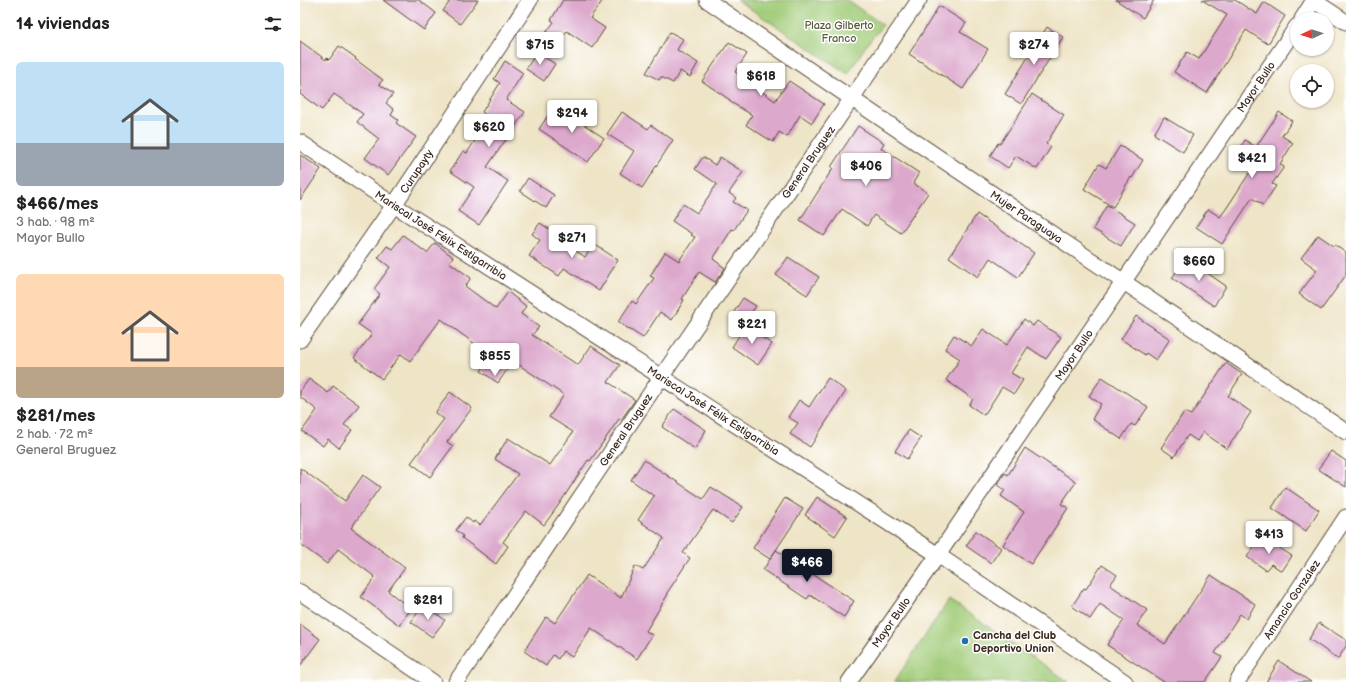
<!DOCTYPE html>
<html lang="es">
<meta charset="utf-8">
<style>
:root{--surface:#fff;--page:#f6f6f6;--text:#222;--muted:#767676;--accent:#111827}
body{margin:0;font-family:"Balsamiq Sans",sans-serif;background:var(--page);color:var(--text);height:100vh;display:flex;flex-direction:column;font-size:15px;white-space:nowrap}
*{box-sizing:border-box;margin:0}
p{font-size:13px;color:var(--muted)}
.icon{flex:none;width:22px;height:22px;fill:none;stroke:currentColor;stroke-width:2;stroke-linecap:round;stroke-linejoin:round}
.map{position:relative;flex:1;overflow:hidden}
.side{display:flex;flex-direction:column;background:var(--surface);width:300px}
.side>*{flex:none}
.needle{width:26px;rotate:266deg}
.controls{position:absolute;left:990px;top:12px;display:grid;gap:8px}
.controls a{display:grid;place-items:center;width:44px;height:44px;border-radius:50%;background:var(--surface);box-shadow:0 1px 3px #0004;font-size:20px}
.price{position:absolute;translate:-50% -34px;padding:0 9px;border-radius:4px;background:#fff;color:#222;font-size:13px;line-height:26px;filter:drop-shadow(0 1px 2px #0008)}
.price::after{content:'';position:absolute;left:50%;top:24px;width:12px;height:9px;margin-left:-6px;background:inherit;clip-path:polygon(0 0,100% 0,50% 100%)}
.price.active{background:var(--accent);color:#fff}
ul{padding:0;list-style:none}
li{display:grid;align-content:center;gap:8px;height:212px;padding:0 16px}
li span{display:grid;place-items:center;height:124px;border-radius:6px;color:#555}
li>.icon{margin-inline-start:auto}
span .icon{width:72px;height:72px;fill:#fffc;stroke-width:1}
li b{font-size:17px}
h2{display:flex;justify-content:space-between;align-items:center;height:48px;padding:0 16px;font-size:17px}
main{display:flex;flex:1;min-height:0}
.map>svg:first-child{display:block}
.green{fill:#a0cb77;stroke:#6e7a4a}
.building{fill:#dca8cc}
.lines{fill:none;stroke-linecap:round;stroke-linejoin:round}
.minor-casing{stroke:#564637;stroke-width:17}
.minor{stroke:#fff;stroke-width:15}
.poi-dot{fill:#1f6fb2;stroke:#fff;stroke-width:1.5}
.labels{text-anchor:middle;stroke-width:3;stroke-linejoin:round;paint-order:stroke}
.park-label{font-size:11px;fill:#595a39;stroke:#fff}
.street-label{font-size:11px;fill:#3b2a1e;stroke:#fff}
.poi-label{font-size:11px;font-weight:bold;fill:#3b2a1e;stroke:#fff;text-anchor:start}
</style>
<main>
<section class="side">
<h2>14 viviendas<svg class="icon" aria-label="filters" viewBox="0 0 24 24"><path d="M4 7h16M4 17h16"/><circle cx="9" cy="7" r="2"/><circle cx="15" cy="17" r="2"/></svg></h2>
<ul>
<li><span style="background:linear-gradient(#bfe0f5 65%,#9aa5b1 0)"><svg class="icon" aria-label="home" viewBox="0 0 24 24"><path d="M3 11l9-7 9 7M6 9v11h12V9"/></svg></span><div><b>$466/mes</b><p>3 hab. · 98 m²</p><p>Mayor Bullo</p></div></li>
<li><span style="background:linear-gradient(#ffd9b3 75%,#b9a48a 0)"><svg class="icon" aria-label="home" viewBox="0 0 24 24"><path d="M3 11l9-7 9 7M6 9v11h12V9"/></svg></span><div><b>$281/mes</b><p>2 hab. · 72 m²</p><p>General Bruguez</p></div></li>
</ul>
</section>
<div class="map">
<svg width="1046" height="682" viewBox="0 0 1046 682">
<rect width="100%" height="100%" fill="#fff"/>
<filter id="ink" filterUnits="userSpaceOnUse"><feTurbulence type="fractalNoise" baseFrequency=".025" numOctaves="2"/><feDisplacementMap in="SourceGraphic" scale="8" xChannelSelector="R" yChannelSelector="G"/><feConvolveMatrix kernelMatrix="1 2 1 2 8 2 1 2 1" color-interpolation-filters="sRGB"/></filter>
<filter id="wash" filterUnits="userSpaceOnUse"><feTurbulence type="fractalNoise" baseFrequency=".012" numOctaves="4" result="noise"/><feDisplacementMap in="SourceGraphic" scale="16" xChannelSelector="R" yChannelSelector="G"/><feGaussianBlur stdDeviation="0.9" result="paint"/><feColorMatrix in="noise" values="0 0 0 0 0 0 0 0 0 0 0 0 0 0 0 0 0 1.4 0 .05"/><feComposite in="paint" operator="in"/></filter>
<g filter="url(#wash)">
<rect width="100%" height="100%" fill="#eee4c6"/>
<!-- green -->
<g class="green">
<polygon points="437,0 547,0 583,25 567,44 548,74"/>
<polygon points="649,600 769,682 594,682"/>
</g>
<g id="blocks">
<!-- building -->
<g class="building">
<polygon points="83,0 119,0 136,13 124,30"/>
<polygon points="151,0 178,0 160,24 143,11"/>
<polygon points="263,0 303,0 290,18 305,28 292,48 267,31 257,43 245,34 254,22 251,20"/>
<polygon points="816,0 854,0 843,18"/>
<polygon points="902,0 935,0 957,14 964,2 985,16 968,44 946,30 907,93 874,72 887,52 899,59 927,15"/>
<polygon points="639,6 666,23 660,32 688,49 663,89 609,54"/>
<polygon points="747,27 763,37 721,104 705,94"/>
<polygon points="370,32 383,39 377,50 398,63 390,77 380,71 373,83 361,77 359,80 346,73"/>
<polygon points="0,41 26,60 27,58 29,60 39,46 56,58 55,59 83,80 79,84 93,94 86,103 94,110 91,115 98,120 96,123 116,137 88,175 65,158 79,139 57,122 63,114 34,94 22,110 0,94"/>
<polygon points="429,42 447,54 435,72 475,101 489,81 524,104 512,123 500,115 487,137 479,132 473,142 446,125 452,115 429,101 430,100 402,81"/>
<polygon points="237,52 255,64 244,81 226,69"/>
<polygon points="205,61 223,73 206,100 225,112 187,167 208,181 179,225 158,211 174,187 150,171 163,151 167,153 190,118 182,112 200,83 194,79"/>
<polygon points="732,94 764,115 746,144 751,147 737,169 716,156 708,168 690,156 698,143 700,144"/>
<polygon points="255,105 304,138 288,162 239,129"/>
<polygon points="322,112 348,129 351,125 373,140 342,188 320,173 334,151 307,134"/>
<polygon points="979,112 992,121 982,136 993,143 980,164 984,167 972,184 976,186 963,205 952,198 922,244 896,227 908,209 920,217 926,209 954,166 936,154 945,140 956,147"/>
<polygon points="864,117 893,135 883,152 854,134"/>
<polygon points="558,126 584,143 581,148 619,173 613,183 628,193 601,233 574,215 567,226 542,209 524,236 500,220 533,168 531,167"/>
<polygon points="820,146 843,160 832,178 831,177 813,207 784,189 799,164 806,168"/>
<polygon points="0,155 21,169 0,200"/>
<polygon points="403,157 415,165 420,157 443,172 429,193 436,198 433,202 447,210 434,230 432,229 413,259 425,268 415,282 399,272 382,299 384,300 372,320 360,312 343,338 318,322 332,301 336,304 354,278 350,276 365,252 379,261 395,237 391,235 392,234 372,221 383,204 397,213 417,184 395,169"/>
<polygon points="228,178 254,195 246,208 220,191"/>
<polygon points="807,205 835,223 821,246 793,229"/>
<polygon points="677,214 734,253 718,277 690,258 678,277 649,257"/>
<polygon points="240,223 260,236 258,239 285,257 294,244 318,260 299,291 264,268 259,276 229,256 240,240 232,234"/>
<polygon points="103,235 127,253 135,243 153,257 149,262 171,278 165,286 196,309 208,292 218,300 226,306 221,314 239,327 232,335 278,365 291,346 320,365 308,382 335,400 321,420 319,419 290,461 288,460 260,503 244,525 226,511 203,542 208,546 196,564 162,538 163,536 156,530 166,517 173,523 174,521 180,525 218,474 195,459 208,438 250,465 273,432 249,417 264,395 213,361 198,383 181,371 187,362 178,355 182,349 141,319 110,361 101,354 82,379 54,358 72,334 58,324 80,294 74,289 90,267 78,258 87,246 92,249"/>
<polygon points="1018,235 1034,246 1035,245 1046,253 1046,275 1021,310 999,294 1017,270 1001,258"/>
<polygon points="488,257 519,277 507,295 476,275"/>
<polygon points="886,258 926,286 914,306 872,278"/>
<polygon points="443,298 456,306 444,323 432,315"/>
<polygon points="836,316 870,339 856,360 846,353 845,355 821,339"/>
<polygon points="724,319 733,326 737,321 761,337 746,359 728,347 711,373 723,380 714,394 702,387 684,415 669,405 673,399 646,380 660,359 645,349 654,335 672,346 683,329 707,345"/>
<polygon points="445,326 472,344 458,365 432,347"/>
<polygon points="926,363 942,374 928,396 951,412 927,449 903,432 897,441 888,435 874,457 861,448 884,412 891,415"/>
<polygon points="802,377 848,407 835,426 831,424 821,439 792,419 801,404 789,396"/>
<polygon points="528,378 546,391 510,447 490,434 498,423 488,417 499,400 509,407"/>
<polygon points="9,379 28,393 33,386 59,405 44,425 52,430 39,448 28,439 23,446 2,431 17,410 0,397 0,391"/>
<polygon points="150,392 172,408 147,442 153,446 130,477 111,463 144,419 135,413"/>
<polygon points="374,409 406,430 395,449 362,427"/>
<polygon points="609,430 621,438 607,459 595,451"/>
<polygon points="725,448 776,482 761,504 768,508 731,564 703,545 724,512 701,496 705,490 697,485 705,473 708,475"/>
<polygon points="1031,451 1046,461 1046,487 1018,469"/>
<polygon points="344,460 403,499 411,487 443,507 432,523 413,510 383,553 390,558 367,593 368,594 346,631 352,635 337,659 291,628 272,657 263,651 258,659 253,655 246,666 224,651 246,617 255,623 287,575 321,598 335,566 343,570 364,538 338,520 354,496 331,480"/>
<polygon points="0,468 45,501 63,475 80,487 51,528 105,568 88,591 111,609 99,625 61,597 75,577 38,549 27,564 0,544"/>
<polygon points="985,487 1019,510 1006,531 972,508"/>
<polygon points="517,497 547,517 535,536 505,515"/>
<polygon points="485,498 503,509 470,559 453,548"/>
<polygon points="676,531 701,548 691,563 666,546"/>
<polygon points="961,536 992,556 982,571 971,564 966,570 947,557"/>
<polygon points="476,550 554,601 544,617 510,595 507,599 463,570"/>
<polygon points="802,565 817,575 810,585 847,610 837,625 865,644 911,575 955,604 947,619 940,614 915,653 922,657 905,682 864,682 807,645 824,620 800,604 790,619 772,606 784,588 786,589"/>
<polygon points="124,604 145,620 132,637 111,622"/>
<polygon points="1019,623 1046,640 1046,646 1038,659 1009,639"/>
<polygon points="0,624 20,639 0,666"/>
<polygon points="979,661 1011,682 966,682"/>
</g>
</g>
</g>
<g filter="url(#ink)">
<use href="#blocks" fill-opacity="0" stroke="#564637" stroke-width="1"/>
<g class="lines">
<defs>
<g id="minor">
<path id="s1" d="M407 0C619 146 833 287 1046 432"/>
<polyline points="1013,0 1046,22"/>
<polyline points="1002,19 1014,0"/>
<path id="s2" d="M0 142 94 205 638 555 825 682"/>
<path id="s3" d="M0 340 94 205 230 0"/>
<polyline points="0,592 133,682"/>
<path id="s4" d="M156 682 362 376 619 0"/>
<path id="s5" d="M549 682 638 555 997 26"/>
<path id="s6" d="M937 682 1046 517"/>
</g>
</defs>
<!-- minor casing -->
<use href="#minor" class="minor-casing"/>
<!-- minor -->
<use href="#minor" class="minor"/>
</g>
</g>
<!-- markers -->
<circle class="poi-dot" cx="665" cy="641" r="4"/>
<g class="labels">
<!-- park labels -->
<g class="park-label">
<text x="539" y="29">Plaza Gilberto<tspan x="539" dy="13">Franco</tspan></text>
</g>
<!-- street labels -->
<g class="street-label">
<text dy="4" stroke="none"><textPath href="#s5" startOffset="721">Mayor Bullo</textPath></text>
<text dy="4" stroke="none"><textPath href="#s4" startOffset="628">General Bruguez</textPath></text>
<text dy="4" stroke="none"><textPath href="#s3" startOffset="205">Curupayty</textPath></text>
<text dy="4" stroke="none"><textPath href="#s1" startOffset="386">Mujer Paraguaya</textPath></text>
<text dy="4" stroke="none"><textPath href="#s2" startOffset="169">Mariscal José Félix Estigarribia</textPath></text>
<text dy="4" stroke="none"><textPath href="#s5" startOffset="397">Mayor Bullo</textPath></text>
<text dy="4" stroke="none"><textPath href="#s2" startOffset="493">Mariscal José Félix Estigarribia</textPath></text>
<text dy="4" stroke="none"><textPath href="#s4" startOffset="304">General Bruguez</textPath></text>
<text dy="4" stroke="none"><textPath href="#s6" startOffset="99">Amancio Gonzalez</textPath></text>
<text dy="4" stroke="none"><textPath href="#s5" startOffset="73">Mayor Bullo</textPath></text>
</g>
<!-- poi labels -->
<g class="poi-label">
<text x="673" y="639">Cancha del Club<tspan x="673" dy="13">Deportivo Union</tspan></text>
</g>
</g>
</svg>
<div class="controls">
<a><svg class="needle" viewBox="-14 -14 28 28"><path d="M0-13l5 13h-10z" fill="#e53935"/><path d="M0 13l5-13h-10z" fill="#767676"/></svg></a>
<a><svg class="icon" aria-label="locate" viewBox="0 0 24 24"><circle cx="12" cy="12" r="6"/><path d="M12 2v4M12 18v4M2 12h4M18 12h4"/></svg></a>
</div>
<b class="price" style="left:240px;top:66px">$715</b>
<b class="price" style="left:734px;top:66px">$274</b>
<b class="price" style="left:461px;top:97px">$618</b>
<b class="price" style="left:272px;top:134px">$294</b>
<b class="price" style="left:189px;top:148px">$620</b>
<b class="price" style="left:952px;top:179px">$421</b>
<b class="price" style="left:566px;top:187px">$406</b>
<b class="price" style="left:272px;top:259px">$271</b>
<b class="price" style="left:899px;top:282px">$660</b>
<b class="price" style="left:452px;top:345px">$221</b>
<b class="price" style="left:195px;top:377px">$855</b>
<b class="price" style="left:969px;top:555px">$413</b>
<b class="price active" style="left:507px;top:583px">$466</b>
<b class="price" style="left:128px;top:621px">$281</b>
</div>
</main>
